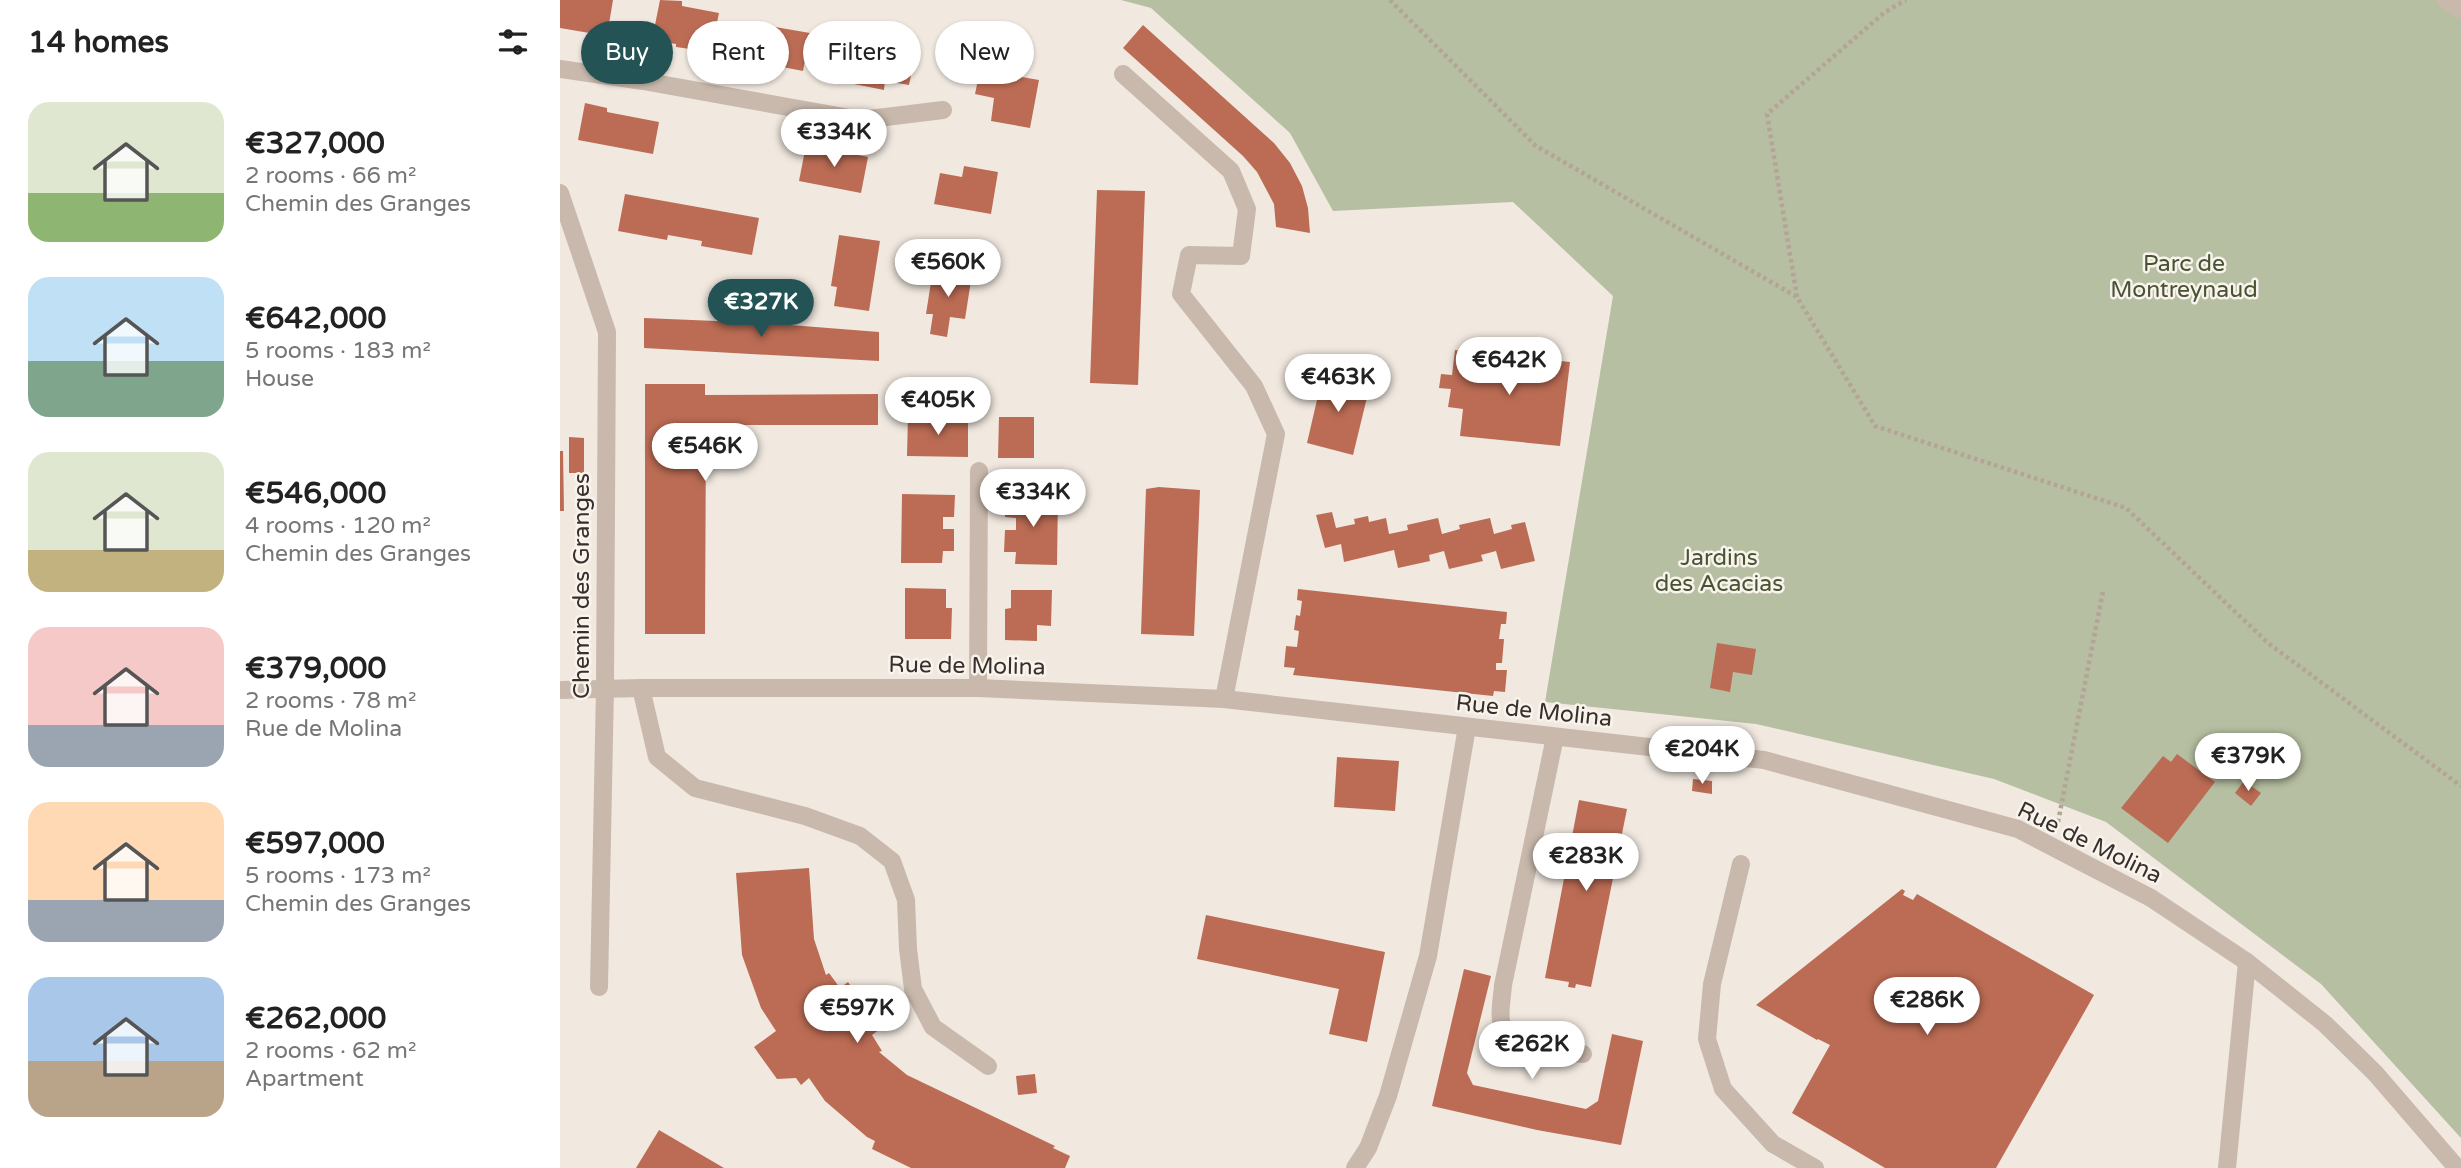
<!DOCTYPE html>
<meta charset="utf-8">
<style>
:root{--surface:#fff;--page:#f6f6f6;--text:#222;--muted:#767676;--accent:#245356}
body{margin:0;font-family:"Varela Round",sans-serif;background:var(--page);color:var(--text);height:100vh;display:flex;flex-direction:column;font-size:26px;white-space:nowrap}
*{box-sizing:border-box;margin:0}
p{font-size:23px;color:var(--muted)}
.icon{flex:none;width:38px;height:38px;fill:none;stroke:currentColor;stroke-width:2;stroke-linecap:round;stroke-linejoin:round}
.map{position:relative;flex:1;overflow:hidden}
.sheet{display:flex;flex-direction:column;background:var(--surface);width:560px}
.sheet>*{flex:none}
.banner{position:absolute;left:21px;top:21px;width:665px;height:63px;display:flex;gap:14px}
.price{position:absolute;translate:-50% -60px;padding:0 16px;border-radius:24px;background:#fff;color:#222;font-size:23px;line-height:46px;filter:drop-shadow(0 2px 4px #0008)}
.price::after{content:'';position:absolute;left:50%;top:42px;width:21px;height:16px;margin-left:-10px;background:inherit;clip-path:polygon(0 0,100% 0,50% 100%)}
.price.active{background:var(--accent);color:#fff}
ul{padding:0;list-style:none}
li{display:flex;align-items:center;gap:21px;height:175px;padding:0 28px}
li span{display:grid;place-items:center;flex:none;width:196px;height:140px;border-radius:21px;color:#555}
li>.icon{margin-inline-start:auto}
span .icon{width:84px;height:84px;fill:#fffc;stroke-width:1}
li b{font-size:30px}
h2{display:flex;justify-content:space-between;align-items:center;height:84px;padding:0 28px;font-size:30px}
.pill{padding:0 24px;border-radius:32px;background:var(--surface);box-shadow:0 2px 5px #0004;font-size:24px;line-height:63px}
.pill.active{background:var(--accent);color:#fff}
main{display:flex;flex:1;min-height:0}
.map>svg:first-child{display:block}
.green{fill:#b6bfa1}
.building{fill:#bc6c54}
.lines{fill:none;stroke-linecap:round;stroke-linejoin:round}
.path{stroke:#b4a397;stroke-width:4.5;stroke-dasharray:3.5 3.5;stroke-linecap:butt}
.minor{stroke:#c9b9ad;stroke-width:18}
.labels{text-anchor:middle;stroke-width:5;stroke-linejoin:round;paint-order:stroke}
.park-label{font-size:23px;fill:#485431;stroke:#f9f3ed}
.street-label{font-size:23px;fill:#382f2b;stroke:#f9f3ed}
</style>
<main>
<section class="sheet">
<h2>14 homes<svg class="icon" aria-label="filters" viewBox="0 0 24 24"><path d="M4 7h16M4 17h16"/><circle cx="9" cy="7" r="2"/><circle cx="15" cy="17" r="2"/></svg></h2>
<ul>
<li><span style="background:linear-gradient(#dfe7d0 65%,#8fb573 0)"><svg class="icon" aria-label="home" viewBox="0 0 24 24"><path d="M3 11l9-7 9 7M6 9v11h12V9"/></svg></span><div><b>€327,000</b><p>2 rooms · 66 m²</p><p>Chemin des Granges</p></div></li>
<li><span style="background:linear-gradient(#bfe0f5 60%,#7fa58c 0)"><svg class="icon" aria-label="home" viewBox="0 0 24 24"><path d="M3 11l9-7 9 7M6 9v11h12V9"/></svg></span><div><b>€642,000</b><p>5 rooms · 183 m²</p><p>House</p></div></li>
<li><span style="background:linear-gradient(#dfe7d0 70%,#c2b280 0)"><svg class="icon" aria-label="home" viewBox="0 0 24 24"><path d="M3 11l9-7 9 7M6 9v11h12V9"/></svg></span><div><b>€546,000</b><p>4 rooms · 120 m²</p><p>Chemin des Granges</p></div></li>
<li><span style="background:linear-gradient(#f6c9c9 70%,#9aa5b1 0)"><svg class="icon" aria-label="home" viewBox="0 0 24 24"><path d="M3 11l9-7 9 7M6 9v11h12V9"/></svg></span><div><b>€379,000</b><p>2 rooms · 78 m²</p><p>Rue de Molina</p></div></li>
<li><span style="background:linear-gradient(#ffd9b3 70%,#9aa5b1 0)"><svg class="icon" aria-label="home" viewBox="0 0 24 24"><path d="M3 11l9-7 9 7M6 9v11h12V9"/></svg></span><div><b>€597,000</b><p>5 rooms · 173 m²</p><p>Chemin des Granges</p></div></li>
<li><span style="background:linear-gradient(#a9c7e8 60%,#b9a48a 0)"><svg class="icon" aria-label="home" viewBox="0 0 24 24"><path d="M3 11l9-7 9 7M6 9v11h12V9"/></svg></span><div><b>€262,000</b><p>2 rooms · 62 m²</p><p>Apartment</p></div></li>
</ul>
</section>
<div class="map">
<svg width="1901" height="1168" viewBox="0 0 1901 1168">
<rect width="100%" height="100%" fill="#f1e9e0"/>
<!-- green -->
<polygon class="green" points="561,0 1901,0 1901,1138 1761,984 1546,822 1434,779 1196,724 985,702 1053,296 953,202 773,211 730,133 591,8"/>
<!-- building -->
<g class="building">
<polygon points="0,0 53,0 47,36 0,28"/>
<polygon points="100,0 122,1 122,6 159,13 151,52 116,47 116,44 92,40"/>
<polygon points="197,24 250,33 243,71 191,61"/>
<polygon points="583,25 714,143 730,163 742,186 748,208 750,233 716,227 714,204 697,172 683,156 563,48"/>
<polygon points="292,43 355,55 349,85 325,81 324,90 284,82"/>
<polygon points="420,70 479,80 470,128 431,121 434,98 415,94"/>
<polygon points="25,103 47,108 47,112 99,122 93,154 18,140"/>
<polygon points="246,145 308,157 301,193 239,181"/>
<polygon points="404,166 438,172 431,214 374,204 380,173 402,177"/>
<polygon points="537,190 585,191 578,385 530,383"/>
<polygon points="65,194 199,218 192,255 141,246 142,241 108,235 107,240 58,231"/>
<polygon points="279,235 320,241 309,311 274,306 277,287 271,286"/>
<polygon points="373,269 412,274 405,319 390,317 387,337 370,334 373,314 366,314"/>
<polygon points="84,318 205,323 319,332 319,361 84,348"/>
<polygon points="895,350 1010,362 1000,446 900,436 903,409 888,407 891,389 879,388 881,374 892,375"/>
<polygon points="763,374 810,385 793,455 747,443"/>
<polygon points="85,384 145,384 145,395 318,394 318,425 146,425 145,634 85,634"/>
<polygon points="348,416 408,417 408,457 347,456"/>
<polygon points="439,417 474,417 474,458 438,458"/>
<polygon points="9,437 24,438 24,473 9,473"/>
<polygon points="0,451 3,451 4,511 0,511"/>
<polygon points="599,487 640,490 634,636 581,634 586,489"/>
<polygon points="342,494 395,495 394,517 383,517 383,529 394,529 394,551 383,551 382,563 341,563"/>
<polygon points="445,496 498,496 497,565 455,564 456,552 444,552 445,530 456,530 456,518 445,517"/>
<polygon points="772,512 776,528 795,524 794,519 808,516 809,522 826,518 829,534 848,530 847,525 878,518 882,534 900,529 899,525 930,518 934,534 952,529 951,525 965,522 975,561 941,569 936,551 921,555 923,561 889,569 884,551 869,555 870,561 838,568 834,550 784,562 781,544 765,548 756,515"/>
<polygon points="345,588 386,589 386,608 392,608 391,639 345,639"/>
<polygon points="738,589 947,612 946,624 941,624 939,639 944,639 942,663 936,663 936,670 947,670 945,692 934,691 933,696 733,675 735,668 724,667 726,646 737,647 739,631 734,630 736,615 740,616 742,601 737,600"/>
<polygon points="451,590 492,590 491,626 477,625 477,641 445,640 445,609 451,608"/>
<polygon points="1157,643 1196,649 1192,675 1173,672 1170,692 1150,688"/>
<polygon points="1617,754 1655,782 1608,843 1561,808 1603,756 1611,762"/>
<polygon points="777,757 839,761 835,811 774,807"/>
<polygon points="1133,779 1152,781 1152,794 1132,791"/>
<polygon points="1684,781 1701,793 1691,806 1675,793"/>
<polygon points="1019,800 1067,809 1031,987 1016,984 1015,988 1008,987 1009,982 985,978"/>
<polygon points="249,868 254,939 266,975 269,973 280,988 288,982 320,1029 312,1035 322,1051 319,1052 347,1075 495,1146 493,1148 510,1156 505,1168 351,1168 312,1149 315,1141 307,1137 265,1101 249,1078 241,1085 236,1078 217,1079 194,1047 216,1031 201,1008 182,955 176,873"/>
<polygon points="1342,889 1345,891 1343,895 1353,900 1357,894 1534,995 1436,1168 1325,1168 1232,1113 1270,1045 1258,1039 1257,1040 1196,1005"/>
<polygon points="646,915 825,952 807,1042 769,1034 779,989 637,959"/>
<polygon points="904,969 931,976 907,1073 913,1085 1026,1109 1038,1101 1052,1034 1083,1041 1061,1145 977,1130 872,1106"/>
<polygon points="475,1074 477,1093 458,1095 456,1076"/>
<polygon points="99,1130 164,1168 76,1168"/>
</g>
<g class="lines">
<!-- path -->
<g class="path">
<polyline points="830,0 976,146 1237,297 1315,426 1566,508 1708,643 1901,786"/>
<polyline points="1237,297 1207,114 1325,12 1346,0"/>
<polyline points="1498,822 1543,591"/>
</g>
<!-- minor -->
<g class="minor">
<polyline points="1886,0 1901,10"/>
<polyline points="0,69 83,81 301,120 383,110"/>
<polyline points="563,74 671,171 687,209 681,256 629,255 621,294 694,386 716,434 664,699"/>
<polyline points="0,193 47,332 45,688 39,987"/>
<polyline points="81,688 97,757 135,788 245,816 300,836 332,861 346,900 348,949 353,989 373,1027 428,1066"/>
<polyline points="418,688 419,471"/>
<polyline points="0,690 81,688 418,688 664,699 1204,760 1458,829 1591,898 1687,962 1765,1024 1816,1074 1897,1168"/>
<path d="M995 737 943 985C942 1000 937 1020 945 1034 953 1051 1005 1052 1023 1054"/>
<polyline points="1181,864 1152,984 1147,1039 1163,1089 1213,1144 1255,1168"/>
<polyline points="795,1168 808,1148 828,1096 868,956 907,727"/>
<polyline points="1667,1168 1687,962"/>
</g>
</g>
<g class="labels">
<!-- park labels -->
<g class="park-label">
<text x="1624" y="271">Parc de<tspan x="1624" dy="26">Montreynaud</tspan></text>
<text x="1159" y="565">Jardins<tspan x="1159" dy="26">des Acacias</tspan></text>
</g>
<!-- street labels -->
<g class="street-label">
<text transform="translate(21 586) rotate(-90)" y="8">Chemin des Granges</text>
<text transform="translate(407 665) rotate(1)" y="8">Rue de Molina</text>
<text transform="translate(974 710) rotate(6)" y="8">Rue de Molina</text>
<text transform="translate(1530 842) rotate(26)" y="8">Rue de Molina</text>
</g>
</g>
</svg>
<b class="price" style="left:274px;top:169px">€334K</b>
<b class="price" style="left:388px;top:299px">€560K</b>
<b class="price active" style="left:201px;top:339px">€327K</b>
<b class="price" style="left:949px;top:397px">€642K</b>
<b class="price" style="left:778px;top:414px">€463K</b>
<b class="price" style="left:378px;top:437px">€405K</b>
<b class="price" style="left:145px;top:483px">€546K</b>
<b class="price" style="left:473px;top:529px">€334K</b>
<b class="price" style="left:1142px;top:786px">€204K</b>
<b class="price" style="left:1688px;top:793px">€379K</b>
<b class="price" style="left:1026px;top:893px">€283K</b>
<b class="price" style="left:1367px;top:1037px">€286K</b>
<b class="price" style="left:297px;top:1045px">€597K</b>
<b class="price" style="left:972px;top:1081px">€262K</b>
<div class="banner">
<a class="pill active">Buy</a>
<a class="pill">Rent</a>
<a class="pill">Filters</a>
<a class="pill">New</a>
</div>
</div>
</main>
